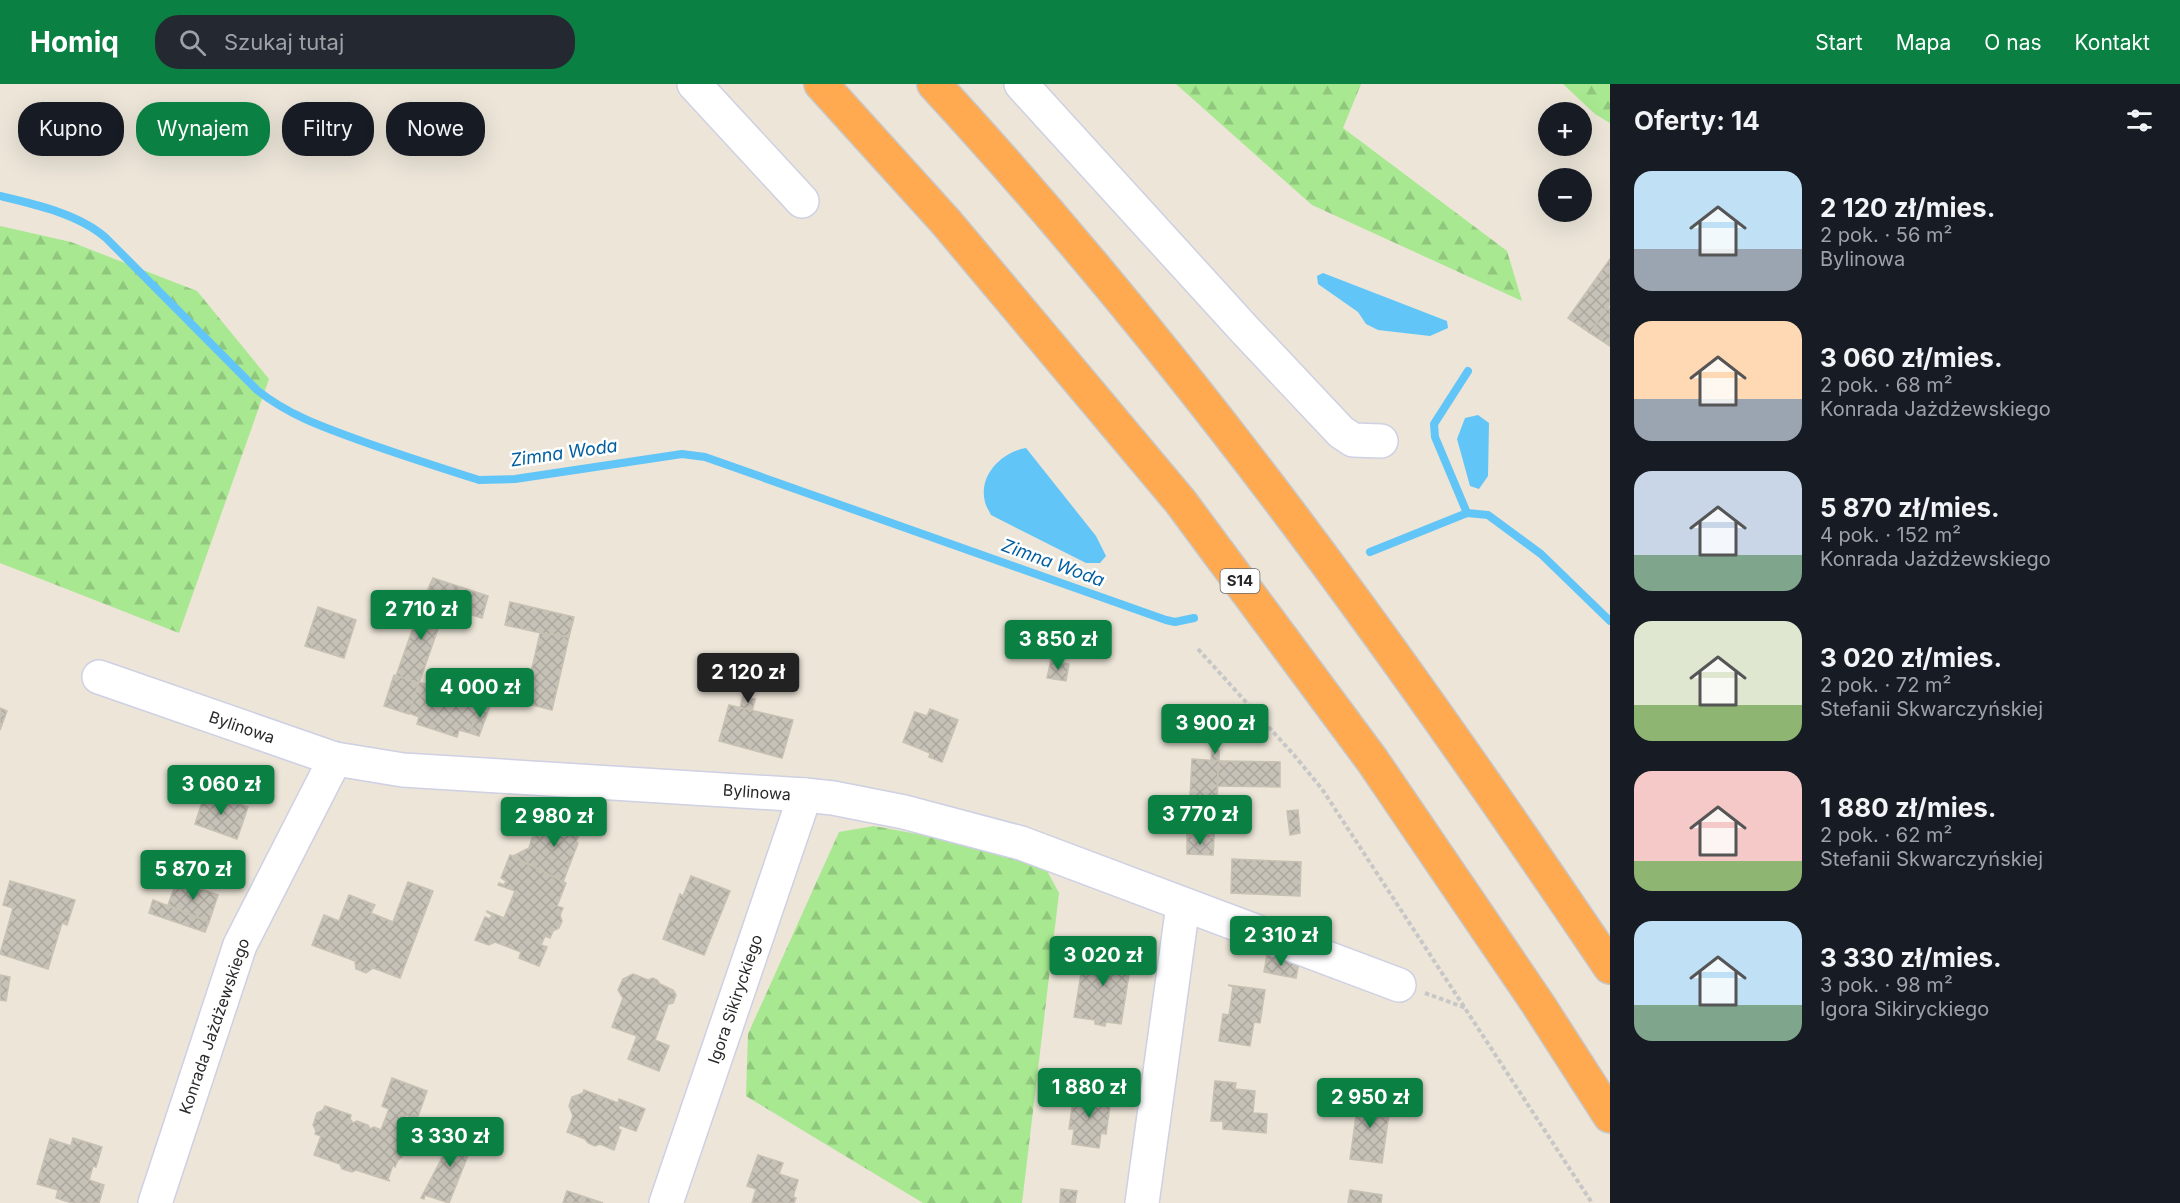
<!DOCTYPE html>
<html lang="pl">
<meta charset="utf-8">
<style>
:root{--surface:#171b24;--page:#242831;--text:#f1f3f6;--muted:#9ea1a6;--accent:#0b8043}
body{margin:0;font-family:Inter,sans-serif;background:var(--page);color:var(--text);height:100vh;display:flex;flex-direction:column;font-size:22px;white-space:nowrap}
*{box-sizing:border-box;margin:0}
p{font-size:20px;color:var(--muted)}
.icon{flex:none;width:33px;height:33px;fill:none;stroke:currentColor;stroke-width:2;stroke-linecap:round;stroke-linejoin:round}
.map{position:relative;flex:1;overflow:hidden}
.side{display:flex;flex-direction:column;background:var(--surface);width:570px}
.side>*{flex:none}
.banner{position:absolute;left:18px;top:18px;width:570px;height:54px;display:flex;gap:12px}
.buttons{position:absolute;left:1538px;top:18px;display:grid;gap:12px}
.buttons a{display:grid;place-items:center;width:54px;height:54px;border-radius:50%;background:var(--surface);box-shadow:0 6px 24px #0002;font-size:30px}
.price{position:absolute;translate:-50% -51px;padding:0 14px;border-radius:6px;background:var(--accent);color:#fff;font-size:20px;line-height:39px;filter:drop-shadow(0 2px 3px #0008)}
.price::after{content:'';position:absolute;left:50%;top:36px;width:18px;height:14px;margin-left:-9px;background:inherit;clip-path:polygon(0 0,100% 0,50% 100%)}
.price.on{background:#222;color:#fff}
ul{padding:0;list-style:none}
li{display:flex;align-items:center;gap:18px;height:150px;padding:0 24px}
li span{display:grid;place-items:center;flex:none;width:168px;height:120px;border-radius:18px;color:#555}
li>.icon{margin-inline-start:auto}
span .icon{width:72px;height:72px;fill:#fffc;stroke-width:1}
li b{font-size:26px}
h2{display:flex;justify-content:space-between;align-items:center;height:72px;padding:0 24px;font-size:26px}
.pill{padding:0 21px;border-radius:24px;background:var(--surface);box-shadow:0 6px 24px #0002;font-size:21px;line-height:54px}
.pill.on{background:var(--accent);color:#fff}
header{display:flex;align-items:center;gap:36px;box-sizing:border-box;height:84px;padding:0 30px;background:var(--accent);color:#fff}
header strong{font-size:28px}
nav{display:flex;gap:33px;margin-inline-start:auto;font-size:21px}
.search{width:420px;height:54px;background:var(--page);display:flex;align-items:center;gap:15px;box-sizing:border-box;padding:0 21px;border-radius:24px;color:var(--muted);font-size:22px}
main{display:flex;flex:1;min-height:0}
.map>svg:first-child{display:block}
.forest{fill:url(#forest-firs)}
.water{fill:#62c5f7}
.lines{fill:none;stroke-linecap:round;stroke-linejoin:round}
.stream{stroke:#62c5f7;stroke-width:8}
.building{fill:url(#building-cross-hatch);stroke:#c7c1b2;stroke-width:1.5}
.minor-casing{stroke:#ced0e3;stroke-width:36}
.highway-casing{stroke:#c7c7c7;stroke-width:36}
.path{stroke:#c7c7c7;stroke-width:4;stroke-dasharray:4.5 3;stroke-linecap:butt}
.minor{stroke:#fff;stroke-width:33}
.highway{stroke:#ffa950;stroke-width:33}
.labels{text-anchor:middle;stroke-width:5;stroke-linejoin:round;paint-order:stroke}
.shield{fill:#fff;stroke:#686868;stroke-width:1.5}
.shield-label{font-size:15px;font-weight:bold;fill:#282828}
.street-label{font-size:16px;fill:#282828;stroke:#fff}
.water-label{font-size:18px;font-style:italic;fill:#035fa1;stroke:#fff}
</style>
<header>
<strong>Homiq</strong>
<div class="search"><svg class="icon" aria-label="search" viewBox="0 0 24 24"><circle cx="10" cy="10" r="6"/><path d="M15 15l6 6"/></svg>Szukaj tutaj</div>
<nav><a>Start</a><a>Mapa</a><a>O nas</a><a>Kontakt</a></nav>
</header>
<main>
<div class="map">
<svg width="1610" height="1119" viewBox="0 0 1610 1119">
<defs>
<pattern id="forest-firs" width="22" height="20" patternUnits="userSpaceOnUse" patternTransform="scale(1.5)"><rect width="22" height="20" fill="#a7e890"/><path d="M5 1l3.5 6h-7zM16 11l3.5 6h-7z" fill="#90c77c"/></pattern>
<pattern id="building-cross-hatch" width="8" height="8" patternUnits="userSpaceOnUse" patternTransform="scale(1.5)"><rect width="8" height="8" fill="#c7c2b8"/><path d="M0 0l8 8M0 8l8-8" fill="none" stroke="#aba79e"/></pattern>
</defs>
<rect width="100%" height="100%" fill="#ece5d8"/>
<!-- forest -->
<g class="forest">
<polygon points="1176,0 1361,0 1343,44 1507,167 1522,217 1312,121"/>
<polygon points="1563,0 1610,0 1610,39 1595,30"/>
<polygon points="0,142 71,158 197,207 269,295 179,549 0,479"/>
<polygon points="874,742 1003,766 1046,785 1059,809 1022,1119 923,1119 746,1012 748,950 839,748"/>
</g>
<!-- water -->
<g class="water">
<polygon points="1323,189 1447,237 1448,244 1430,252 1378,246 1366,240 1358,228 1318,200 1317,192"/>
<polygon points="1478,331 1489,339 1488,392 1479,405 1470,402 1457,355 1465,334"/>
<path d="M1026 364 1096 452 1106 472 1100 479H1086L991 431C989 427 986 422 985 418 978 391 1002 368 1026 364Z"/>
</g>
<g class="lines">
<!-- stream -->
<g class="stream">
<path d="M0 112C34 120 79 130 106 154L257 306C287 330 320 342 356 355 397 370 438 383 479 396L515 395 682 370 705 373 1166 536 1175 538 1194 534"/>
<polyline points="1467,429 1435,353 1434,340 1468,287"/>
<polyline points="1370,468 1467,429 1488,431 1541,470 1610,537"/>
</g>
</g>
<!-- building -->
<g class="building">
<polygon points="1610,175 1610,220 1590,249 1568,234"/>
<polygon points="1607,223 1610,225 1610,262 1590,249"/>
<polygon points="433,494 488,512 482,534 423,516"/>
<polygon points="423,516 446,522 419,599 396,592"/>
<polygon points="510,518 574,533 569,553 550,550 550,551 505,541"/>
<polygon points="318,523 356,536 344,574 305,562"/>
<polygon points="540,549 569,553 552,626 524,619"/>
<polygon points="1051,576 1069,580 1066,597 1047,594"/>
<polygon points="394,591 419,599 409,630 384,622"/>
<polygon points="419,598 481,618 470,649 459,646 457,653 417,640 419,633 409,629"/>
<polygon points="743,612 755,615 752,627 740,624"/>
<polygon points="481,618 490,622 479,652 470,649"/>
<polygon points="729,621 793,636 782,674 719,657"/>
<polygon points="0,624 7,627 0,646"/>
<polygon points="930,625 958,636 942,678 929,673 930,669 903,658 915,628 927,632"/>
<polygon points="1212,665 1219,666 1219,677 1211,676"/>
<polygon points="1192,675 1219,677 1217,714 1190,713"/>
<polygon points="1219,677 1280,678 1280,703 1217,702"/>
<polygon points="205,709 248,723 237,755 195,740"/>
<polygon points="1190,713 1217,714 1214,754 1187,752"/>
<polygon points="1298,726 1300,749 1290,751 1287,727"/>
<polygon points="555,730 583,742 576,758 578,759 563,798 513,772 529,764 532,754 540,750 547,753"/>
<polygon points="1187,752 1214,754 1213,771 1187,770"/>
<polygon points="510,771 566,799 557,822 563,824 560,831 562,837 559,844 553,847 550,854 545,852 541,861 547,863 539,882 519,874 521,868 495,858 489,861 475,856 485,833 490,835 492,831 487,828 487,827 504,834 515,807 498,801 499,799 504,801 506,797 501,794"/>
<polygon points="1232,775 1301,778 1300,812 1231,809"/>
<polygon points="691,792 730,807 704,871 663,855 680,810 683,812"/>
<polygon points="177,796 218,811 209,838 168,821"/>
<polygon points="10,797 75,816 67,841 62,839 48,885 0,870 13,824 3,821"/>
<polygon points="408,798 433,807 400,894 373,884 366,889 356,885 355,877 312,861 324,831 339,837 349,811 375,821 371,829 393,838"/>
<polygon points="153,816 209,838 205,848 149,829"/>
<polygon points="1107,864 1118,866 1117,870 1132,872 1121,940 1106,938 1105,942 1095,940 1095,936 1074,933 1085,865 1106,868"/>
<polygon points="1267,871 1299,878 1296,894 1264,888"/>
<polygon points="633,890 648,896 653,894 657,896 660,900 673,906 676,911 673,919 668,920 655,956 669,962 659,987 628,975 637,952 612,943 623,914 618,906 623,895"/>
<polygon points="0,891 10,893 6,917 0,916"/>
<polygon points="1228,901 1265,906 1260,939 1254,938 1250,962 1219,957 1223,930 1229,931 1233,903"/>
<polygon points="392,994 427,1007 417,1035 406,1031 400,1048 407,1050 403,1060 405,1065 402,1073 398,1076 395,1083 393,1081 388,1095 390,1097 356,1086 352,1088 342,1085 340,1080 314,1071 321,1052 315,1050 316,1047 313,1041 317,1029 323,1026 325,1022 351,1031 350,1035 353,1039 357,1037 368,1041 370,1045 374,1043 381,1046 389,1025 382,1022"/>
<polygon points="1215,997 1236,999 1235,1005 1255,1007 1253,1029 1267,1030 1266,1049 1223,1045 1223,1037 1211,1037"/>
<polygon points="584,1006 618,1019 619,1015 645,1025 636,1047 619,1041 618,1045 621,1046 614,1066 600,1060 595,1062 588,1059 585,1055 567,1048 573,1032 569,1022 572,1013 583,1009"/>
<polygon points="1074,1009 1111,1014 1106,1050 1101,1049 1099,1064 1072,1060 1074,1045 1069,1045"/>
<polygon points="1359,1011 1391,1015 1382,1079 1350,1075"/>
<polygon points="456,1047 475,1054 449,1119 425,1111 424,1115 421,1114"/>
<polygon points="73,1054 102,1063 96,1083 93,1082 89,1096 104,1101 99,1119 72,1119 56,1114 58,1106 37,1100 50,1055 71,1062"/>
<polygon points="758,1071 783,1079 779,1090 798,1096 793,1113 796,1114 794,1119 752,1119 756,1105 747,1102"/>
<polygon points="1061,1105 1077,1107 1075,1119 1060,1119"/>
<polygon points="1350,1106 1382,1111 1381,1119 1348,1119"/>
<polygon points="567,1107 603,1119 563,1119"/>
</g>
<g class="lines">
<defs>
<g id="minor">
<polyline points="694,0 802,117"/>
<polyline points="1021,0 1244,245 1341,348 1353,356 1381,357"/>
<polyline points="99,593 335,675 348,677 403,686 805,711 833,714 904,728 1021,759 1399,901"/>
<polyline points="155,1119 240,861 335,675"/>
<polyline points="666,1119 805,711"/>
<polyline points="1142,1119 1183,821"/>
</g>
<g id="highway">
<polyline points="821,0 946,138 1180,417 1372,676 1538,920 1610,1032"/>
<path d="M934 0C1186 273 1403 575 1610 883"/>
</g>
</defs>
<!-- minor casing -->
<use href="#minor" class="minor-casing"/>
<!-- highway casing -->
<use href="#highway" class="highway-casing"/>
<!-- path -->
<g class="path">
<polyline points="1198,565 1294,671 1322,705 1592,1119"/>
<polyline points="1425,909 1466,924"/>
</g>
<!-- minor -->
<use href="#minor" class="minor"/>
<!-- highway -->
<use href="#highway" class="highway"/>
</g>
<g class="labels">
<!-- shield labels -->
<rect class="shield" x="1220.5" y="485" width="39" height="24" rx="4.5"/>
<g class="shield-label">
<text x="1240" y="502">S14</text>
</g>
<!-- street labels -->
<g class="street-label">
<text transform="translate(242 643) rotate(19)" y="6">Bylinowa</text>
<text transform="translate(757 708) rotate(4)" y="6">Bylinowa</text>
<text transform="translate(735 915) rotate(-71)" y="6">Igora Sikiryckiego</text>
<text transform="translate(214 942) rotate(-71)" y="6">Konrada Jażdżewskiego</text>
</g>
<!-- water labels -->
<g class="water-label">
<text transform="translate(564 369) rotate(-8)" y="6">Zimna Woda</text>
<text transform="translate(1053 479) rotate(20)" y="6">Zimna Woda</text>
</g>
</g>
</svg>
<div class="buttons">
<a>+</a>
<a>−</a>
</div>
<b class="price" style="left:421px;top:557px">2 710 zł</b>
<b class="price" style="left:1058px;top:587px">3 850 zł</b>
<b class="price on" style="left:748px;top:620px">2 120 zł</b>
<b class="price" style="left:480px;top:635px">4 000 zł</b>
<b class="price" style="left:1215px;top:671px">3 900 zł</b>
<b class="price" style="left:221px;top:732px">3 060 zł</b>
<b class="price" style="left:1200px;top:762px">3 770 zł</b>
<b class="price" style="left:554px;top:764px">2 980 zł</b>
<b class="price" style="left:193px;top:817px">5 870 zł</b>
<b class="price" style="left:1281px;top:883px">2 310 zł</b>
<b class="price" style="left:1103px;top:903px">3 020 zł</b>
<b class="price" style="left:1089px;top:1035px">1 880 zł</b>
<b class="price" style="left:1370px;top:1045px">2 950 zł</b>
<b class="price" style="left:450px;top:1084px">3 330 zł</b>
<div class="banner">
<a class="pill">Kupno</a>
<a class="pill on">Wynajem</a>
<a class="pill">Filtry</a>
<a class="pill">Nowe</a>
</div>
</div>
<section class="side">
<h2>Oferty: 14<svg class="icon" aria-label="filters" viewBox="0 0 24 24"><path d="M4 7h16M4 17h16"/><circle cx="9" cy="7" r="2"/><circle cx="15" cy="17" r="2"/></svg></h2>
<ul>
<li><span style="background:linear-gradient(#bfe0f5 65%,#9aa5b1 0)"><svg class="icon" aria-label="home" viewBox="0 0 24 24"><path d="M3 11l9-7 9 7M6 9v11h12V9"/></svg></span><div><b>2 120 zł/mies.</b><p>2 pok. · 56 m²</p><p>Bylinowa</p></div></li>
<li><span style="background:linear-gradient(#ffd9b3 65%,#9aa5b1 0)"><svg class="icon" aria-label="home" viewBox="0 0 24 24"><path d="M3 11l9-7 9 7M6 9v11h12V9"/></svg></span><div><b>3 060 zł/mies.</b><p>2 pok. · 68 m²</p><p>Konrada Jażdżewskiego</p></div></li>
<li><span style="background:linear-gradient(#c9d6e8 70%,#7fa58c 0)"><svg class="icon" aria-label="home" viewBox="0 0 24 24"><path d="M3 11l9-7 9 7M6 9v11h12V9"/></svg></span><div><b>5 870 zł/mies.</b><p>4 pok. · 152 m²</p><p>Konrada Jażdżewskiego</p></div></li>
<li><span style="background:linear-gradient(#dfe7d0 70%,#8fb573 0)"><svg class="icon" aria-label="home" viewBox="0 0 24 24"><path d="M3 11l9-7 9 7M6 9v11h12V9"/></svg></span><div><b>3 020 zł/mies.</b><p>2 pok. · 72 m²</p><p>Stefanii Skwarczyńskiej</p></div></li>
<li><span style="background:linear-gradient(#f6c9c9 75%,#8fb573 0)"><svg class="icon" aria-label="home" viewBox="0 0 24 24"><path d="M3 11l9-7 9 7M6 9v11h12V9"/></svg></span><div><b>1 880 zł/mies.</b><p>2 pok. · 62 m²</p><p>Stefanii Skwarczyńskiej</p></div></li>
<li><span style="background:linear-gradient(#bfe0f5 70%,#7fa58c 0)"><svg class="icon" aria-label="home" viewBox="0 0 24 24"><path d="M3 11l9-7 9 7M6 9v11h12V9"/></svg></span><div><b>3 330 zł/mies.</b><p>3 pok. · 98 m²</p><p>Igora Sikiryckiego</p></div></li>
</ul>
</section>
</main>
